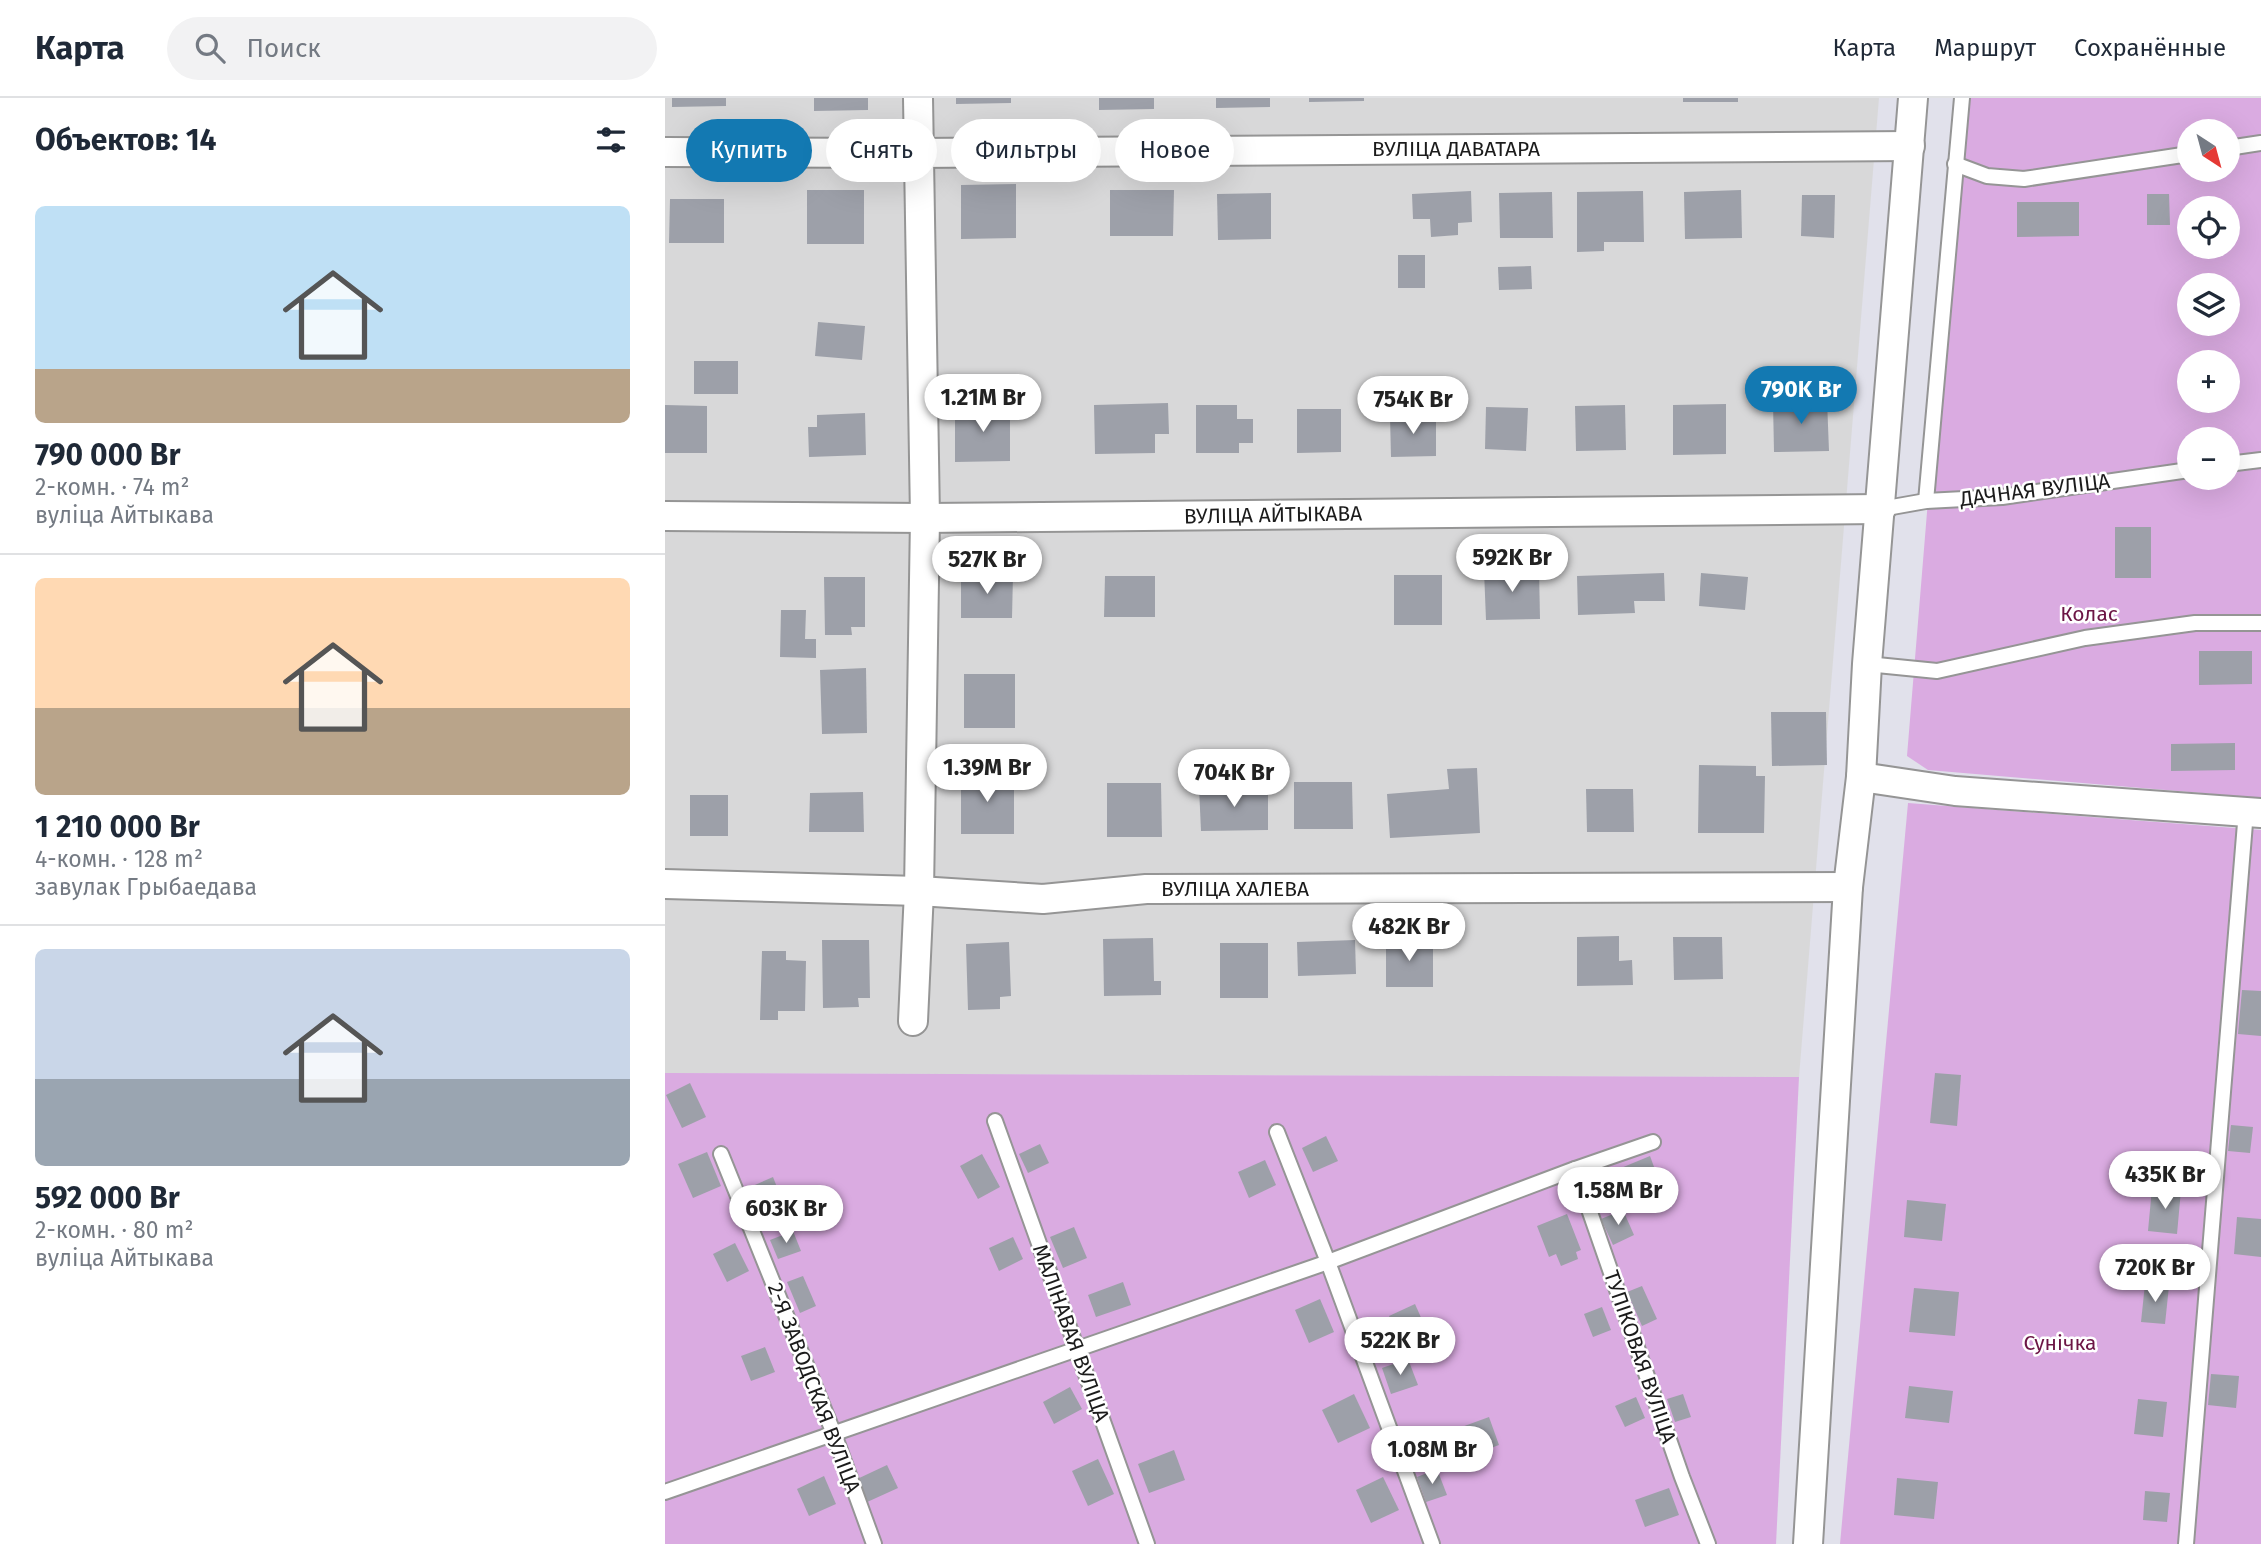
<!DOCTYPE html>
<html lang="ru">
<meta charset="utf-8">
<style>
:root{--surface:#fff;--page:#f2f2f3;--text:#1f2937;--muted:#747a83;--line:#e0e1e3;--accent:#1379b2}
body{margin:0;font-family:"Fira Sans",sans-serif;background:var(--page);color:var(--text);height:100vh;display:flex;flex-direction:column;font-size:26px;white-space:nowrap}
*{box-sizing:border-box;margin:0}
p{font-size:23px;color:var(--muted)}
.icon{flex:none;width:38px;height:38px;fill:none;stroke:currentColor;stroke-width:2;stroke-linecap:round;stroke-linejoin:round}
.map{position:relative;flex:1;overflow:hidden}
.drawer{display:flex;flex-direction:column;background:var(--surface);width:665px}
.drawer>*{flex:none}
.guide{position:absolute;left:21px;top:21px;width:665px;height:63px;display:flex;gap:14px}
.needle{width:46px;rotate:144deg}
.tools{position:absolute;left:1512px;top:21px;display:grid;gap:14px}
.tools a{display:grid;place-items:center;width:63px;height:63px;border-radius:50%;background:var(--surface);box-shadow:0 7px 28px #0002;font-size:35px}
.price{position:absolute;translate:-50% -60px;padding:0 16px;border-radius:24px;background:#fff;color:#222;font-size:23px;line-height:46px;filter:drop-shadow(0 2px 4px #0008)}
.price::after{content:'';position:absolute;left:50%;top:42px;width:21px;height:16px;margin-left:-10px;background:inherit;clip-path:polygon(0 0,100% 0,50% 100%)}
.price.active{background:var(--accent);color:#fff}
ul{padding:0;list-style:none}
li{display:grid;align-content:center;gap:14px;height:371px;padding:0 35px}
li+li{border-top:2px solid var(--line)}
li span{display:grid;place-items:center;height:217px;border-radius:10px;color:#555}
li>.icon{margin-inline-start:auto}
span .icon{width:126px;height:126px;fill:#fffc;stroke-width:1}
li b{font-size:30px}
h2{display:flex;justify-content:space-between;align-items:center;height:84px;padding:0 35px;font-size:30px}
.chip{padding:0 24px;border-radius:32px;background:var(--surface);box-shadow:0 7px 28px #0002;font-size:24px;line-height:63px}
.chip.active{background:var(--accent);color:#fff}
header{display:flex;align-items:center;gap:42px;box-sizing:border-box;height:98px;padding:0 35px;background:var(--surface);border-bottom:2px solid var(--line)}
header strong{font-size:33px}
nav{display:flex;gap:38px;margin-inline-start:auto;font-size:24px}
.search{width:490px;height:63px;background:var(--page);display:flex;align-items:center;gap:18px;box-sizing:border-box;padding:0 24px;border-radius:38px;color:var(--muted);font-size:26px}
main{display:flex;flex:1;min-height:0}
.map>svg:first-child{display:block}
.residential{fill:#d8d8d9}
.grass{fill:#daabe1;fill-rule:evenodd}
.building{fill:#9da0a9}
.lines{fill:none;stroke-linecap:round;stroke-linejoin:round}
.service-casing{stroke:#959595;stroke-width:18}
.minor-casing{stroke:#959595;stroke-width:32}
.service{stroke:#fff;stroke-width:14}
.minor{stroke:#fff;stroke-width:28}
.labels{text-anchor:middle;stroke-width:5;stroke-linejoin:round;paint-order:stroke}
.street-label{font-size:21px;fill:#1b1b1b;stroke:#fff}
.park-label{font-size:21px;fill:#6c1545;stroke:#fff}
</style>
<header>
<strong>Карта</strong>
<div class="search"><svg class="icon" aria-label="search" viewBox="0 0 24 24"><circle cx="10" cy="10" r="6"/><path d="M15 15l6 6"/></svg>Поиск</div>
<nav><a>Карта</a><a>Маршрут</a><a>Сохранённые</a></nav>
</header>
<main>
<section class="drawer">
<h2>Объектов: 14<svg class="icon" aria-label="filters" viewBox="0 0 24 24"><path d="M4 7h16M4 17h16"/><circle cx="9" cy="7" r="2"/><circle cx="15" cy="17" r="2"/></svg></h2>
<ul>
<li><span style="background:linear-gradient(#bfe0f5 75%,#b9a48a 0)"><svg class="icon" aria-label="home" viewBox="0 0 24 24"><path d="M3 11l9-7 9 7M6 9v11h12V9"/></svg></span><div><b>790 000 Br</b><p>2-комн. · 74 m²</p><p>вуліца Айтыкава</p></div></li>
<li><span style="background:linear-gradient(#ffd9b3 60%,#b9a48a 0)"><svg class="icon" aria-label="home" viewBox="0 0 24 24"><path d="M3 11l9-7 9 7M6 9v11h12V9"/></svg></span><div><b>1 210 000 Br</b><p>4-комн. · 128 m²</p><p>завулак Грыбаедава</p></div></li>
<li><span style="background:linear-gradient(#c9d6e8 60%,#9aa5b1 0)"><svg class="icon" aria-label="home" viewBox="0 0 24 24"><path d="M3 11l9-7 9 7M6 9v11h12V9"/></svg></span><div><b>592 000 Br</b><p>2-комн. · 80 m²</p><p>вуліца Айтыкава</p></div></li>
</ul>
</section>
<div class="map">
<svg width="1596" height="1446" viewBox="0 0 1596 1446">
<rect width="100%" height="100%" fill="#e1e1eb"/>
<!-- residential -->
<polygon class="residential" points="0,0 1214,0 1134,979 0,975"/>
<!-- grass -->
<g class="grass">
<path d="M1289 0H1596V700L1263 672 1242 658 1264 390ZM1524 33H1563V72H1524ZM1524 110H1563V149H1524ZM1524 187H1563V226H1524ZM1524 264H1563V303H1524ZM1524 341H1563V380H1524Z"/>
<polygon points="1243,705 1596,732 1596,1446 1175,1446"/>
<polygon points="0,975 1134,979 1111,1446 0,1446"/>
</g>
<!-- building -->
<g class="building">
<polygon points="7,0 61,0 61,8 7,9"/>
<polygon points="149,0 203,0 203,12 149,13"/>
<polygon points="291,0 346,0 346,5 291,6"/>
<polygon points="434,0 489,0 489,11 434,12"/>
<polygon points="551,0 605,0 605,9 551,10"/>
<polygon points="644,0 699,0 699,3 644,4"/>
<rect x="1018" y="0" width="55" height="4"/>
<polygon points="351,86 351,140 296,141 296,87"/>
<rect x="142" y="92" width="57" height="54"/>
<polygon points="445,92 509,92 508,138 445,138"/>
<polygon points="1076,92 1077,140 1020,141 1019,94"/>
<polygon points="806,93 807,124 793,125 793,137 766,139 765,121 748,121 747,96"/>
<polygon points="978,93 979,144 939,144 939,153 912,154 912,94"/>
<polygon points="887,94 888,140 835,140 834,95"/>
<polygon points="606,95 606,141 553,142 552,96"/>
<polygon points="1482,96 1504,96 1505,127 1482,127"/>
<polygon points="1137,97 1170,97 1169,140 1136,138"/>
<polygon points="5,101 59,101 59,145 4,145"/>
<polygon points="1352,104 1414,104 1414,138 1352,139"/>
<rect x="733" y="157" width="27" height="33"/>
<polygon points="866,168 867,191 834,192 833,169"/>
<polygon points="153,224 200,228 197,262 150,258"/>
<rect x="29" y="263" width="44" height="33"/>
<polygon points="1162,302 1164,353 1109,354 1108,304"/>
<polygon points="503,305 504,336 490,336 490,355 430,356 429,307"/>
<polygon points="1061,306 1061,356 1008,357 1008,307"/>
<polygon points="0,307 42,308 42,355 0,355"/>
<polygon points="531,307 572,307 572,321 588,321 588,345 574,345 574,355 531,355"/>
<polygon points="960,307 961,352 911,353 910,308"/>
<polygon points="345,309 345,363 290,364 290,310"/>
<polygon points="821,309 863,310 861,353 820,351"/>
<polygon points="632,311 676,311 676,354 632,355"/>
<polygon points="200,315 201,357 144,359 143,329 152,329 152,317"/>
<polygon points="725,318 771,318 771,358 726,359"/>
<rect x="1450" y="429" width="36" height="51"/>
<polygon points="874,471 875,521 821,522 819,472"/>
<polygon points="999,475 1000,503 969,503 970,515 913,517 912,478"/>
<polygon points="1036,475 1083,479 1080,512 1034,508"/>
<polygon points="296,476 348,476 347,520 296,520"/>
<rect x="729" y="477" width="48" height="50"/>
<polygon points="440,478 490,478 490,519 439,519"/>
<polygon points="159,479 200,479 200,529 186,529 187,537 160,537"/>
<polygon points="116,512 141,512 140,541 151,541 151,560 115,559"/>
<polygon points="1534,553 1587,553 1587,586 1534,587"/>
<polygon points="201,570 202,635 157,636 155,572"/>
<rect x="299" y="576" width="51" height="54"/>
<polygon points="1106,614 1161,614 1162,667 1107,668"/>
<polygon points="1570,645 1570,672 1506,673 1506,646"/>
<polygon points="1034,667 1091,668 1091,678 1100,678 1099,735 1033,735"/>
<polygon points="812,670 815,735 725,740 722,696 784,691 782,671"/>
<rect x="296" y="676" width="53" height="60"/>
<polygon points="629,684 687,684 688,731 629,731"/>
<polygon points="442,685 496,685 497,739 442,739"/>
<polygon points="534,689 603,690 603,732 536,733"/>
<polygon points="921,691 968,691 969,734 922,734"/>
<polygon points="198,694 199,734 144,734 145,695"/>
<rect x="25" y="697" width="38" height="41"/>
<polygon points="954,838 954,863 967,862 968,887 912,888 912,839"/>
<polygon points="1008,839 1057,839 1058,881 1009,882"/>
<polygon points="488,840 489,883 496,883 496,897 439,898 438,841"/>
<polygon points="157,842 204,842 205,900 193,900 194,909 158,910"/>
<polygon points="690,842 691,876 633,878 632,844"/>
<rect x="721" y="842" width="47" height="47"/>
<polygon points="344,844 346,898 335,899 335,911 303,912 301,846"/>
<rect x="555" y="845" width="48" height="55"/>
<polygon points="97,853 121,853 121,862 141,863 140,913 113,913 113,922 95,922"/>
<polygon points="1577,892 1596,893 1596,938 1573,936"/>
<polygon points="1270,975 1296,977 1292,1028 1265,1025"/>
<polygon points="25,985 41,1019 17,1030 1,997"/>
<polygon points="1566,1027 1588,1029 1585,1055 1563,1053"/>
<polygon points="661,1038 673,1063 648,1074 637,1050"/>
<polygon points="375,1046 384,1065 363,1075 354,1056"/>
<polygon points="42,1054 56,1088 28,1100 13,1066"/>
<polygon points="317,1056 335,1089 313,1101 295,1068"/>
<polygon points="985,1058 992,1077 963,1088 956,1070"/>
<polygon points="600,1062 611,1087 584,1100 573,1074"/>
<polygon points="108,1079 119,1107 95,1117 83,1090"/>
<polygon points="1487,1090 1516,1092 1512,1136 1483,1133"/>
<polygon points="1242,1102 1281,1106 1277,1143 1239,1139"/>
<polygon points="958,1112 969,1137 948,1147 936,1121"/>
<polygon points="902,1116 916,1152 911,1154 913,1161 896,1168 891,1156 884,1159 872,1128"/>
<polygon points="1572,1119 1596,1121 1596,1159 1569,1156"/>
<polygon points="409,1129 422,1160 398,1170 385,1139"/>
<polygon points="128,1133 136,1153 113,1161 105,1142"/>
<polygon points="348,1139 358,1161 334,1173 324,1150"/>
<polygon points="70,1145 84,1173 62,1184 48,1156"/>
<polygon points="138,1178 151,1208 135,1215 122,1184"/>
<polygon points="458,1184 466,1207 431,1219 423,1197"/>
<polygon points="1480,1186 1504,1188 1500,1226 1476,1224"/>
<polygon points="977,1188 992,1221 977,1228 962,1194"/>
<polygon points="1249,1190 1294,1194 1290,1238 1244,1234"/>
<polygon points="655,1201 669,1234 644,1245 630,1212"/>
<polygon points="750,1206 758,1224 732,1236 724,1218"/>
<polygon points="937,1209 946,1232 928,1239 919,1216"/>
<polygon points="100,1249 110,1274 86,1283 76,1258"/>
<polygon points="743,1261 753,1287 726,1296 717,1270"/>
<polygon points="1546,1276 1574,1278 1571,1310 1543,1307"/>
<polygon points="1244,1288 1288,1293 1284,1325 1240,1320"/>
<polygon points="405,1289 417,1311 389,1326 378,1304"/>
<polygon points="689,1296 705,1330 673,1345 657,1312"/>
<polygon points="1018,1296 1026,1319 1010,1324 1002,1301"/>
<polygon points="971,1299 980,1320 960,1329 950,1308"/>
<polygon points="1473,1301 1502,1304 1498,1339 1469,1336"/>
<polygon points="824,1319 834,1347 793,1362 783,1334"/>
<polygon points="509,1352 520,1382 484,1395 473,1366"/>
<polygon points="433,1361 449,1396 423,1408 407,1373"/>
<polygon points="222,1367 233,1390 200,1405 190,1382"/>
<polygon points="772,1371 782,1397 761,1404 752,1379"/>
<polygon points="159,1378 171,1406 144,1418 132,1391"/>
<polygon points="718,1379 734,1412 706,1425 691,1392"/>
<polygon points="1232,1380 1273,1384 1269,1421 1229,1417"/>
<polygon points="1004,1390 1014,1417 980,1429 970,1402"/>
<polygon points="1480,1393 1505,1395 1502,1424 1478,1422"/>
</g>
<g class="lines">
<defs>
<g id="service">
<polyline points="1563,50 1596,45"/>
<polyline points="1290,66 1322,78 1359,81 1524,56"/>
<polyline points="1563,366 1596,362"/>
<polyline points="1261,403 1297,0"/>
<polyline points="1216,411 1261,403 1337,399 1524,372"/>
<polyline points="1202,566 1272,573 1420,540 1530,525 1596,525"/>
<polyline points="330,1023 482,1446"/>
<polyline points="612,1034 663,1164 767,1446"/>
<polyline points="56,1056 169,1336 209,1446"/>
<polyline points="910,1071 1017,1379 1043,1446"/>
<polyline points="0,1394 663,1164 910,1071 988,1044"/>
<polyline points="1521,1446 1581,713"/>
</g>
<g id="minor">
<polyline points="0,54 252,55 1245,48"/>
<polyline points="0,418 260,420 1216,411"/>
<polyline points="1196,679 1290,693 1596,715"/>
<polyline points="0,786 254,793 378,801 481,791 1183,789"/>
<polyline points="248,923 254,793 260,420 253,0"/>
<polyline points="1143,1446 1183,789 1196,679 1202,566 1248,0"/>
</g>
</defs>
<!-- service casing -->
<use href="#service" class="service-casing"/>
<!-- minor casing -->
<use href="#minor" class="minor-casing"/>
<!-- service -->
<use href="#service" class="service"/>
<!-- minor -->
<use href="#minor" class="minor"/>
</g>
<g class="labels">
<!-- street labels -->
<g class="street-label">
<text x="791" y="58">ВУЛІЦА ДАВАТАРА</text>
<text transform="translate(1370 392) rotate(-7)" y="7">ДАЧНАЯ ВУЛІЦА</text>
<text transform="translate(608 417) rotate(-1)" y="7">ВУЛІЦА АЙТЫКАВА</text>
<text x="570" y="798">ВУЛІЦА ХАЛЕВА</text>
<text transform="translate(406 1235) rotate(70)" y="7">МАЛІНАВАЯ ВУЛІЦА</text>
<text transform="translate(975 1259) rotate(71)" y="7">ТУПІКОВАЯ ВУЛІЦА</text>
<text transform="translate(149 1290) rotate(69)" y="7">2-Я ЗАВОДСКАЯ ВУЛІЦА</text>
</g>
<!-- park labels -->
<g class="park-label">
<text x="1424" y="523">Колас</text>
<text x="1395" y="1252">Сунічка</text>
</g>
</g>
</svg>
<div class="tools">
<a><svg class="needle" viewBox="-14 -14 28 28"><path d="M0-13l5 13h-10z" fill="#e53935"/><path d="M0 13l5-13h-10z" fill="#747a83"/></svg></a>
<a><svg class="icon" aria-label="locate" viewBox="0 0 24 24"><circle cx="12" cy="12" r="6"/><path d="M12 2v4M12 18v4M2 12h4M18 12h4"/></svg></a>
<a><svg class="icon" aria-label="layers" viewBox="0 0 24 24"><path d="M12 4l9 5-9 5-9-5zM3 14l9 5 9-5"/></svg></a>
<a>+</a>
<a>−</a>
</div>
<b class="price active" style="left:1136px;top:328px">790K Br</b>
<b class="price" style="left:318px;top:336px">1.21M Br</b>
<b class="price" style="left:748px;top:338px">754K Br</b>
<b class="price" style="left:847px;top:496px">592K Br</b>
<b class="price" style="left:322px;top:498px">527K Br</b>
<b class="price" style="left:322px;top:706px">1.39M Br</b>
<b class="price" style="left:569px;top:711px">704K Br</b>
<b class="price" style="left:744px;top:865px">482K Br</b>
<b class="price" style="left:1500px;top:1113px">435K Br</b>
<b class="price" style="left:953px;top:1129px">1.58M Br</b>
<b class="price" style="left:121px;top:1147px">603K Br</b>
<b class="price" style="left:1490px;top:1206px">720K Br</b>
<b class="price" style="left:735px;top:1279px">522K Br</b>
<b class="price" style="left:767px;top:1388px">1.08M Br</b>
<div class="guide">
<a class="chip active">Купить</a>
<a class="chip">Снять</a>
<a class="chip">Фильтры</a>
<a class="chip">Новое</a>
</div>
</div>
</main>
